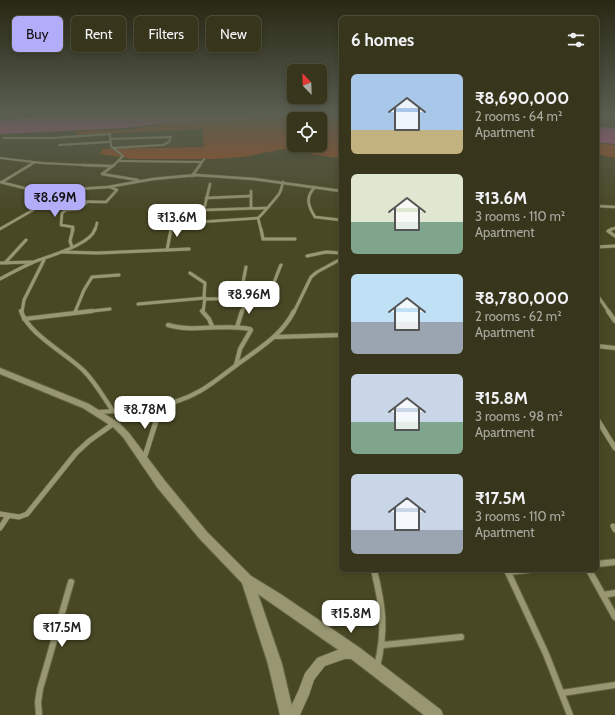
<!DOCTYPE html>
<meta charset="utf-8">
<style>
:root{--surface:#37361c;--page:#424129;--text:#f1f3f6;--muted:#aaaba3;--line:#51503b;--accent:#b3adf9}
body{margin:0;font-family:Cabin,sans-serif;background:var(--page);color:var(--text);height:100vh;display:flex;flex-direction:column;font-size:15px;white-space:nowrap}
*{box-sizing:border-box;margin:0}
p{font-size:13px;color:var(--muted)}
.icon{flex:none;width:22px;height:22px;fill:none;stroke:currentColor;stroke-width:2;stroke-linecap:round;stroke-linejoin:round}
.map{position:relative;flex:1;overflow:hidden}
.drawer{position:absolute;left:339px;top:16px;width:260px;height:556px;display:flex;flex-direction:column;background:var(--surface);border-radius:6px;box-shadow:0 2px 6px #0003,0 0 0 1px var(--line)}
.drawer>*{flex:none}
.banner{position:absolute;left:12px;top:16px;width:267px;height:36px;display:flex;gap:8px}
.needle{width:26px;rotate:337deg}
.tools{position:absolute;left:287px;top:64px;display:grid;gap:8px}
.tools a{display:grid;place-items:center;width:40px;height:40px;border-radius:6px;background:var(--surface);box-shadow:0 2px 6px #0003,0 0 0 1px var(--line);font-size:20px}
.price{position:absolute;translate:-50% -34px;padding:0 9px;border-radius:8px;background:#fff;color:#222;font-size:13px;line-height:26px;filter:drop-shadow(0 1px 2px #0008)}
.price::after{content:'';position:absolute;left:50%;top:24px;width:12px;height:9px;margin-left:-6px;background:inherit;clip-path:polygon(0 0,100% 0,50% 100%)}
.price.current{background:var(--accent);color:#111}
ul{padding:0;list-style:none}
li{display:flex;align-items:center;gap:12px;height:100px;padding:0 12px}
li span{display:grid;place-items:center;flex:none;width:112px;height:80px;border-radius:6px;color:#555}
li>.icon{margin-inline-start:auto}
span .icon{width:48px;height:48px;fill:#fffc;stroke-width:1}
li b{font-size:17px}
h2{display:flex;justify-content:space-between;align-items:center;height:48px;padding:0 12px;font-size:17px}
.tag{padding:0 14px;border-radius:6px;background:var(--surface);box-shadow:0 2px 6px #0003,0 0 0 1px var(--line);font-size:14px;line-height:36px}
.tag.current{background:var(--accent);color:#111}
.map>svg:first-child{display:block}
.green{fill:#9f4d1e;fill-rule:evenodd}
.water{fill:#c95598}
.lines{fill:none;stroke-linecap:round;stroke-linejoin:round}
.minor-far5-casing{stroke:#666546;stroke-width:2.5}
.minor-far4-casing{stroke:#666546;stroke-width:3.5}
.minor-far3-casing{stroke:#666546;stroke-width:4}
.minor-far2-casing{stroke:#666546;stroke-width:5.5}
.minor-far1-casing{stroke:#666546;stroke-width:6}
.minor-casing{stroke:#666546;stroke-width:8}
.tertiary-casing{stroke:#666546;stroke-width:1}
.secondary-casing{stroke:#666546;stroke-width:2}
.minor-far5{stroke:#989771;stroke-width:2}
.minor-far4{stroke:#989771;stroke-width:2.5}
.minor-far3{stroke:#989771;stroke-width:3}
.minor-far2{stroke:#989771;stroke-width:4}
.minor-far1{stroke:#989771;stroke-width:5}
.minor{stroke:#989771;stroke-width:6}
.tertiary{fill:#989771;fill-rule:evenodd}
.secondary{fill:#989771;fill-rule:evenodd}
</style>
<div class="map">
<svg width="615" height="715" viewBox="0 0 615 715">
<rect width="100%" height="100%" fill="#494825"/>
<!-- green -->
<g class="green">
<path d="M304 116 341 117V158L314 155 304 151 283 149 243 157 213 159H134L100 154 103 149 204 147 202 129 77 135V131L127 130 163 124ZM294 119H320V145H294Z"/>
<polygon points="597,143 615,145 615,158 597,154"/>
</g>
<!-- water -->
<g class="water">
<polygon points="74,114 341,114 341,116 307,116 158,124 126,128 0,134 0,120"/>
<polygon points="597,127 615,128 615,144 597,142"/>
</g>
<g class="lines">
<defs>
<g id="minor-far5">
<polyline points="17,114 17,117"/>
<polyline points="4,138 53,138 110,134 111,146 123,156 113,166"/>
<polyline points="110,139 171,137 169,142 163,145 112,148"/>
<polyline points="59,145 109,142"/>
<polyline points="0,158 42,163 105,166"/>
<polyline points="120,161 202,162"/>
<polyline points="29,166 35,162"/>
<polyline points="199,166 204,159"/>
</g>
<g id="minor-far4">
<polyline points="82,165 111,166"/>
<polyline points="114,165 102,174 138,180"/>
<polyline points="192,176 200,165"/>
<polyline points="0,182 28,189 63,190 108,187 153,179 196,175 254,179 341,191"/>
<polyline points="2,182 30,165"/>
<path d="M315 187C305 197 308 206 315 217L341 220"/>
<polyline points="63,190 54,201 106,202 117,190 110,187"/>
<polyline points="251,191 251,207"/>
<polyline points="206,198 251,196"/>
<polyline points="597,206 615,207"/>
<polyline points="203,210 266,208"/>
<path d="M165 211 164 222 169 224 258 218C261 216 276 198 279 194 281 191 282 186 283 182"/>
<polyline points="258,218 261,230"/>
<polyline points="201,222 210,184"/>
<polyline points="0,229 33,210"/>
<polyline points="72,230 73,227 61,225 62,213 66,210 79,209 87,202"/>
<polyline points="95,230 97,223"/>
<polyline points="171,230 172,223"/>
<polyline points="610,230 615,228"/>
</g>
<g id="minor-far3">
<polyline points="261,229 263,239 295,239"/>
<polyline points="612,229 608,231 615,236"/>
<polyline points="72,247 70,241 73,229"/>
<polyline points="597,247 615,246"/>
<polyline points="167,250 171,229"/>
<polyline points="62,252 98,253 189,249"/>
<polyline points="307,256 326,252 341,253"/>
<polyline points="0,263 32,262"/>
<polyline points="5,263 26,240"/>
<path d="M190 273 205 283 204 297 206 299 266 298C271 294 277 273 281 265"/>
<path d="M0 279C11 273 22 267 34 262 48 256 91 245 95 229"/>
<polyline points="597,295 609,312"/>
<polyline points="240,298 246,267"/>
<polyline points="138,304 205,298 203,312"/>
<polyline points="22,312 24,300 44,260"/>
<polyline points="75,312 84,290 92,277 119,275"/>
<polyline points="83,312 110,309"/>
<polyline points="242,312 247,298"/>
<polyline points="294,312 311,277 317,272 341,259"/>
</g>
<g id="minor-far2">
<path d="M21 311C29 335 66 353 84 371 95 382 104 398 113 411"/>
<polyline points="202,311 209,319 212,326"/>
<polyline points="608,311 615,321"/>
<polyline points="75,313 76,311"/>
<polyline points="24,319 92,311"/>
<path d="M168 325C195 333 223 323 250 329L251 330 240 349 236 365"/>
<polyline points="237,327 242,311"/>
<polyline points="275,337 341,335"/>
<polyline points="597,346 615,348"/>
<path d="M97 412C132 410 169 409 200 391 216 382 230 369 245 359 264 345 283 333 294 311"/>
<polyline points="158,416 162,404"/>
</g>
<g id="minor-far1">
<polyline points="597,419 615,448"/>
<polyline points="144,459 158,415"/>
<polyline points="0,514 19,517 27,514 76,453 89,441 113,424"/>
<polyline points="613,526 615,530"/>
<polyline points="0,528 8,516"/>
</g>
<g id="minor">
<polyline points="597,564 615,562"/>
<path d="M374 570C383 607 386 629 377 667"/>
<polyline points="507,570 546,654 570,715"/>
<polyline points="589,570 615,617"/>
<polyline points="508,572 528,570"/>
<polyline points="603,595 615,593"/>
<polyline points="383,645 461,637"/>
<polyline points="562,693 615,685"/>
<polyline points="39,715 38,702 40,689 71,582"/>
</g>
<polygon id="tertiary" points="345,647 353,647 357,649 359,653 357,657 353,659 345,659 325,666 314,680 309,695 300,715 287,715 299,689 305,673 317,658"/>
<polygon id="secondary" points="0,368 89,404 119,423 129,433 165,481 207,532 251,576 282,595 360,648 441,710 443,715 424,715 350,658 258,594 282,664 294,715 280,715 268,664 242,583 199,538 157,487 123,437 113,427 83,408 0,374"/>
</defs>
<!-- minor-far5 casing -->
<use href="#minor-far5" class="minor-far5-casing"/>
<!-- minor-far4 casing -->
<use href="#minor-far4" class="minor-far4-casing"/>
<!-- minor-far3 casing -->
<use href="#minor-far3" class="minor-far3-casing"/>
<!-- minor-far2 casing -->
<use href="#minor-far2" class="minor-far2-casing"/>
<!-- minor-far1 casing -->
<use href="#minor-far1" class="minor-far1-casing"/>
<!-- minor casing -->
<use href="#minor" class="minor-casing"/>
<!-- tertiary casing -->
<use href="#tertiary" class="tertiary-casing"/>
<!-- secondary casing -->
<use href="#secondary" class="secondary-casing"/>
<!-- minor-far5 -->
<use href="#minor-far5" class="minor-far5"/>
<!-- minor-far4 -->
<use href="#minor-far4" class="minor-far4"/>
<!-- minor-far3 -->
<use href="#minor-far3" class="minor-far3"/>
<!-- minor-far2 -->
<use href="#minor-far2" class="minor-far2"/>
<!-- minor-far1 -->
<use href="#minor-far1" class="minor-far1"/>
<!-- minor -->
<use href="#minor" class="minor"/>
<!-- tertiary -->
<use href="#tertiary" class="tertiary"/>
<!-- secondary -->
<use href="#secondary" class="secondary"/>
</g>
<!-- sky -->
<linearGradient id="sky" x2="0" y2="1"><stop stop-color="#282814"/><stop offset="0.53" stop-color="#595e51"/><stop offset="1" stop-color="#595e51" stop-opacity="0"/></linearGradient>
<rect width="615" height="214" fill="url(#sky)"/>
</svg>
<div class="tools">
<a><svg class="needle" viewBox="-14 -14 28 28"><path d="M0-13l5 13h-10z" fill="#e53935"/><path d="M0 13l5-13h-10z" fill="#aaaba3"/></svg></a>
<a><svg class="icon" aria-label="locate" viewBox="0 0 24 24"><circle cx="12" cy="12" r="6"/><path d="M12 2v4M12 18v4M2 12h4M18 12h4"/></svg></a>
</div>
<b class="price current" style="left:55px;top:218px">₹8.69M</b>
<b class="price" style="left:177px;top:238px">₹13.6M</b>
<b class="price" style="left:249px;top:315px">₹8.96M</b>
<b class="price" style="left:145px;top:430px">₹8.78M</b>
<b class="price" style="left:351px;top:634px">₹15.8M</b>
<b class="price" style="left:62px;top:648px">₹17.5M</b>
<div class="banner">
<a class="tag current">Buy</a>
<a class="tag">Rent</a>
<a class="tag">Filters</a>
<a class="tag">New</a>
</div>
<section class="drawer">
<h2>6 homes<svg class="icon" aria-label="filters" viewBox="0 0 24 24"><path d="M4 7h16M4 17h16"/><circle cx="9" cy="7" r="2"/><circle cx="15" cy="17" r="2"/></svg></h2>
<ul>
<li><span style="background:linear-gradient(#a9c7e8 70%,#c2b280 0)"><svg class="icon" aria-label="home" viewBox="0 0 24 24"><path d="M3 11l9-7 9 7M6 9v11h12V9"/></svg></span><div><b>₹8,690,000</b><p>2 rooms · 64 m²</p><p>Apartment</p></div></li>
<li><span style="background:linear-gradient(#dfe7d0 60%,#7fa58c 0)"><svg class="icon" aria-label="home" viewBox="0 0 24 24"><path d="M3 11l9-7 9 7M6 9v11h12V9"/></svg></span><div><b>₹13.6M</b><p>3 rooms · 110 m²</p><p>Apartment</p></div></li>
<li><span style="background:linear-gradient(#bfe0f5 60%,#9aa5b1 0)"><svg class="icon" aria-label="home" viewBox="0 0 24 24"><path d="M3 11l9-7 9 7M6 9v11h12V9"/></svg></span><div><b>₹8,780,000</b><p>2 rooms · 62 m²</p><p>Apartment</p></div></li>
<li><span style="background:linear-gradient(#c9d6e8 60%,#7fa58c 0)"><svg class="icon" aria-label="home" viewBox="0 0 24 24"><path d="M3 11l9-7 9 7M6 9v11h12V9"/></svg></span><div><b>₹15.8M</b><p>3 rooms · 98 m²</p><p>Apartment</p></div></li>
<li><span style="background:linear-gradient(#c9d6e8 70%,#9aa5b1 0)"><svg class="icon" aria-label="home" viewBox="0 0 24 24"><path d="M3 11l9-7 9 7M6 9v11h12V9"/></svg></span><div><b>₹17.5M</b><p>3 rooms · 110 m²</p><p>Apartment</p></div></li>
</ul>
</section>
</div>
